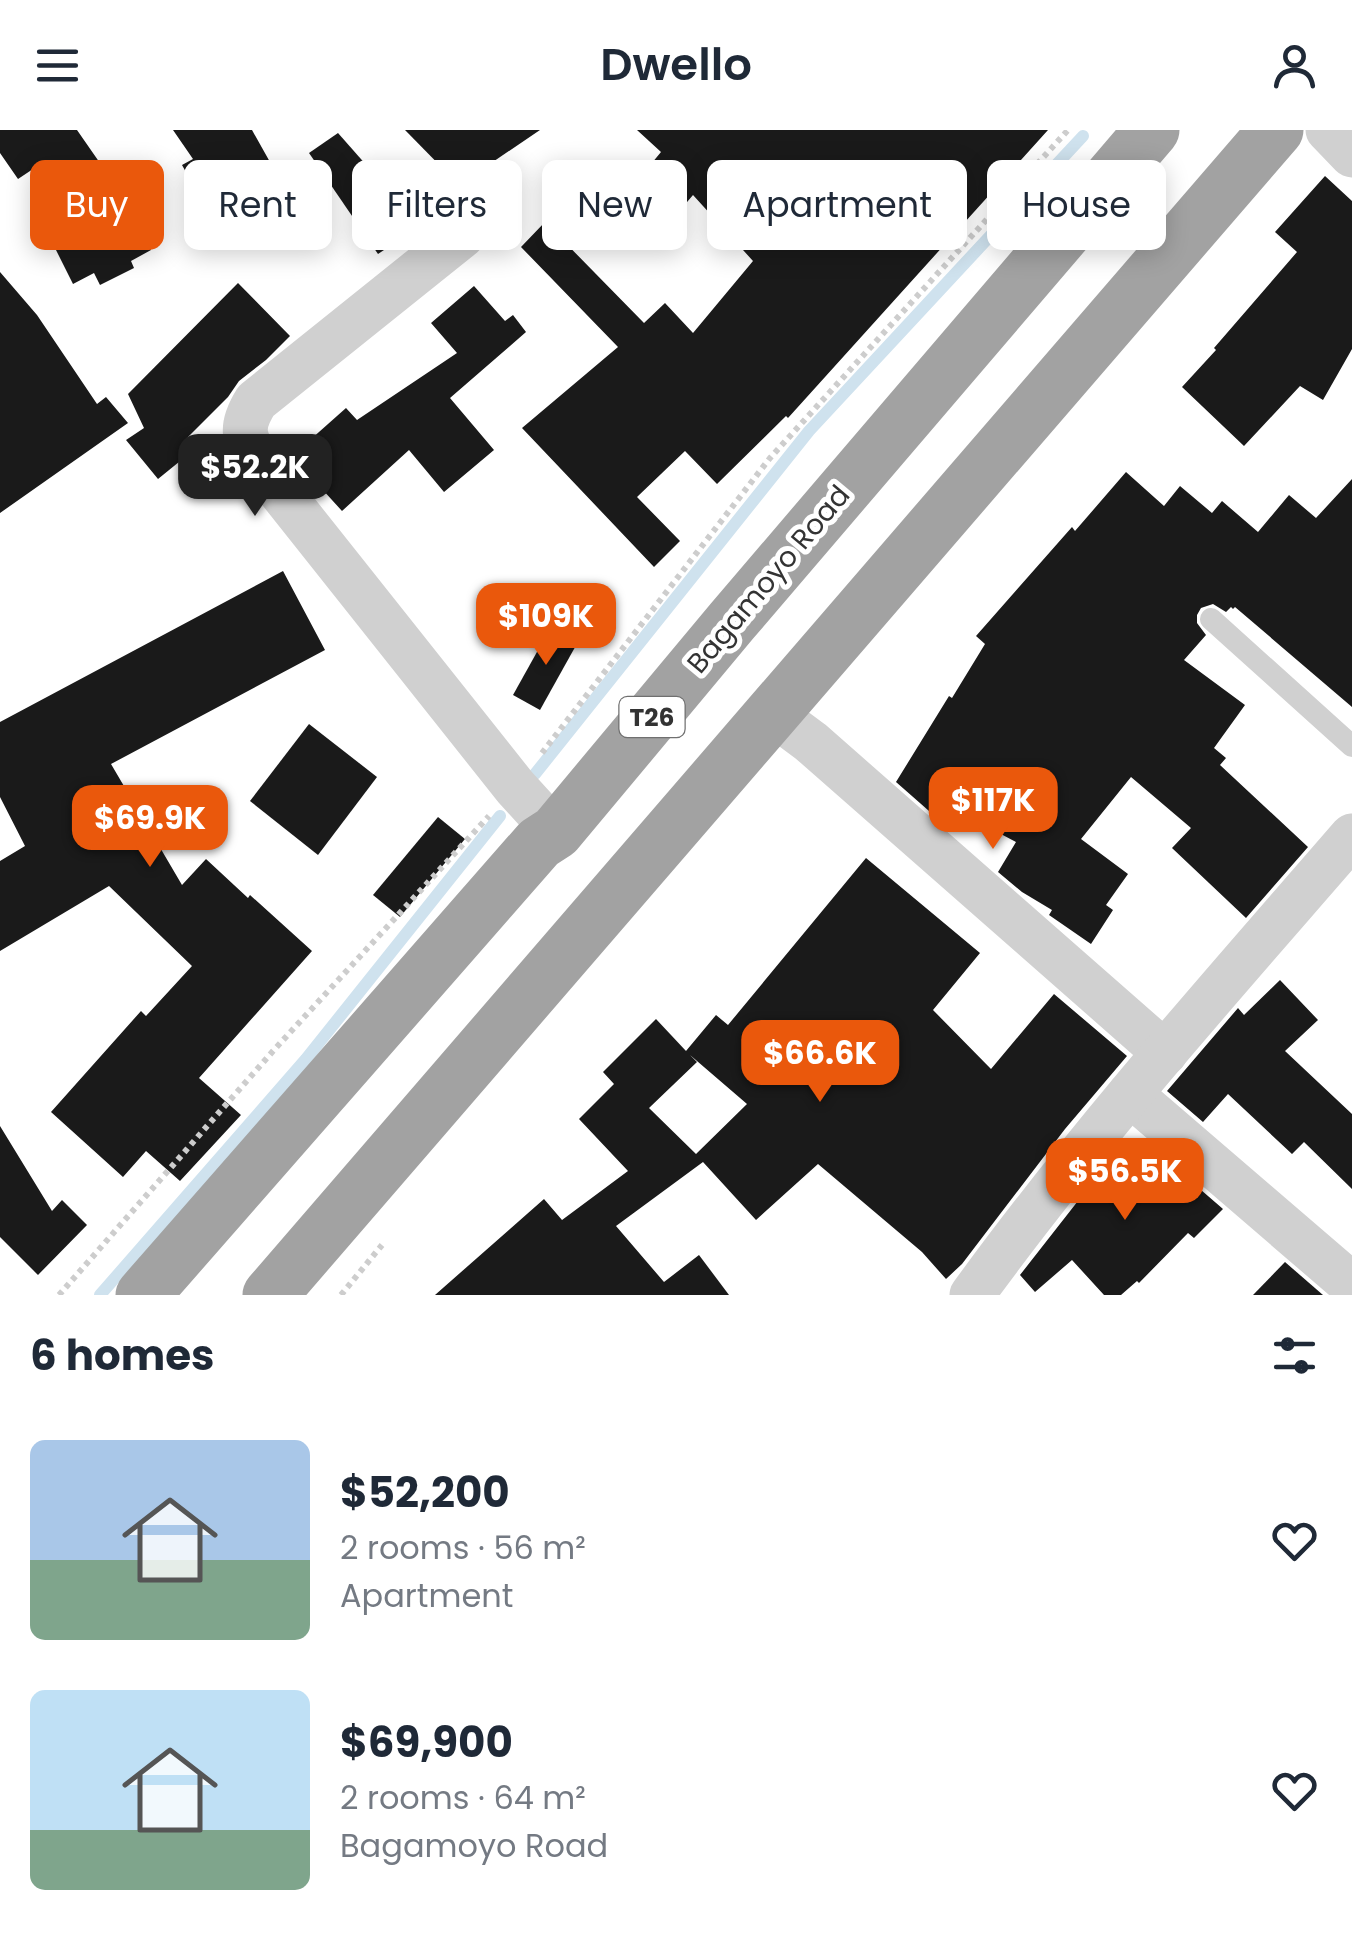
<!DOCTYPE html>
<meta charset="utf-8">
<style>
:root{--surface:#fff;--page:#f2f2f3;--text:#1f2937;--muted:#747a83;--accent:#ea580c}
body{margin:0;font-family:Poppins,sans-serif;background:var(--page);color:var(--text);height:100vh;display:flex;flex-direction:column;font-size:38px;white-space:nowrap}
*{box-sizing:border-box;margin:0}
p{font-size:32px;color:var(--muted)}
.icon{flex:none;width:55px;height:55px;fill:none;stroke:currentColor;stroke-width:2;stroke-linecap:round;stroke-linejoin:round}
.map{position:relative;height:1165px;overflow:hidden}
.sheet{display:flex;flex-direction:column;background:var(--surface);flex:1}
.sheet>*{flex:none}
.top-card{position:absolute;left:30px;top:30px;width:1292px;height:90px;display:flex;gap:20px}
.price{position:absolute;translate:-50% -85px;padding:0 22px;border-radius:20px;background:var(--accent);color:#fff;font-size:32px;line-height:65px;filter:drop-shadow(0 2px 5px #0008)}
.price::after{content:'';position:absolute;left:50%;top:60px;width:30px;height:22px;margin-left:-15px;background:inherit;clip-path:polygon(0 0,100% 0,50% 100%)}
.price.selected{background:#222;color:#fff}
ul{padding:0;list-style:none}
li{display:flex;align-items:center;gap:30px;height:250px;padding:0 30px}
li span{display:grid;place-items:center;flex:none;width:280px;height:200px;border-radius:15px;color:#555}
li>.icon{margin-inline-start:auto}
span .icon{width:120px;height:120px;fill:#fffc;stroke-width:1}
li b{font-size:42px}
h2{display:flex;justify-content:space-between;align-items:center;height:120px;padding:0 30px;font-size:42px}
.chip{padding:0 35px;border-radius:15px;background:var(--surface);box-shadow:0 5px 25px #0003;font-size:35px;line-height:90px}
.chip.selected{background:var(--accent);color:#fff}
header{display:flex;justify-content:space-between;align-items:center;height:130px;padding:0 30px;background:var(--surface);font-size:45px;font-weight:600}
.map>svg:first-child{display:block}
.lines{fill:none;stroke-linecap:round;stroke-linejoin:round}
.stream{stroke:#cfe2ee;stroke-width:12}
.building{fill:#1a1a1a;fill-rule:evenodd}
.path{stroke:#cdcdcd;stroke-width:6;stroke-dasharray:5 5;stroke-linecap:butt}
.service{stroke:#d0d0d0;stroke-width:22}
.minor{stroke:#d0d0d0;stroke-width:45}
.trunk{stroke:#a2a2a2;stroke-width:55}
.labels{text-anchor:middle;stroke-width:10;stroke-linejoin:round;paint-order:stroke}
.shield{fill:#fff;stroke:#707070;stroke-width:2.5}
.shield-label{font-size:25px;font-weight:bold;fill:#333}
.street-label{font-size:28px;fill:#333;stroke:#fff}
</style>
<header><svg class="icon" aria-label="menu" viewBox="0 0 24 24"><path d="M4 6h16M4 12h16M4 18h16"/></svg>Dwello<svg class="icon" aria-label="person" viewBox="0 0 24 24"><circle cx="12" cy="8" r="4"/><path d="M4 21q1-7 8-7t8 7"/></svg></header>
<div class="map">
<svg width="1352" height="1165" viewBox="0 0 1352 1165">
<rect width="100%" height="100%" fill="#fff"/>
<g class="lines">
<!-- stream -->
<g class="stream">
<polyline points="535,644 809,301 1083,6"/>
<polyline points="100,1165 306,929 500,686"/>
</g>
</g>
<!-- building -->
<g class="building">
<polygon points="0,0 77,0 127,72 151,120 131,131 134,138 100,155 94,143 73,154 50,108 75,96 36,37 18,49 0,23"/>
<polygon points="173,0 252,0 275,41 207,80 182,35 193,29"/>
<polygon points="405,0 540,0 459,55"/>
<polygon points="637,0 1048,0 788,288 786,286 717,354 685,321 637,367 680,411 654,437 522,298 618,217 521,117 545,92 644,193 665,173 693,203 753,131 693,65 682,78 679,76 659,100 623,68 661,22"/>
<polygon points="338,3 420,96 378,124 309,23"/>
<polygon points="1325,46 1352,71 1352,219 1323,270 1300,256 1244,316 1182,257 1216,220 1214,218 1297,122 1275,102"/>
<polygon points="0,142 37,185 97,274 106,267 128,293 0,383"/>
<polygon points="238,153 290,206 266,230 239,251 228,267 182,313 190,323 158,349 126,310 144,298 128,264"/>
<polygon points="474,156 505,191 513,185 526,202 450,268 494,320 444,362 409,320 342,381 292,326 346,278 357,290 457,223 431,193"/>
<polygon points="1126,342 1164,376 1180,356 1212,383 1222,371 1258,402 1289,365 1316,388 1352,349 1352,577 1235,477 1233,479 1231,477 1226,482 1213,474 1201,478 1197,485 1197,493 1206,505 1184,530 1245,575 1214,618 1226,628 1220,635 1308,717 1246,788 1172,718 1191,698 1131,647 1081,709 1128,744 1106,775 1113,780 1091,814 1049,785 1052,780 1022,762 998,742 1016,712 946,675 937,688 896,652 949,566 952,568 985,514 976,506 1072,397 1075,401"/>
<polygon points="283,441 325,520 111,634 182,755 206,729 248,768 250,765 312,821 199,948 241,985 180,1051 146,1021 123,1047 51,982 141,881 146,886 192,836 109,756 0,821 0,731 25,716 0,667 0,592"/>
<polygon points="552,495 579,510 540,580 513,565"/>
<polygon points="309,594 377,647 318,725 250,671"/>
<polygon points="438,687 465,709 400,787 373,765"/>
<path d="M866 728 980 823 933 880 991 939 1054 864 1127 926 1065 999 962 1134 946 1149 922 1122 818 1034 756 1090 703 1032 616 1096 664 1152 699 1125 729 1165H435L544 1069 562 1090 628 1041 579 989 614 954 603 942 656 889 686 921 716 885 728 895ZM690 925 747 974 696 1024 649 978 697 932Z"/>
<polygon points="1280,850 1318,890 1285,921 1352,984 1352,1059 1304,1012 1292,1024 1228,964 1203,992 1167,961 1238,878 1244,885"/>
<polygon points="0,996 52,1081 62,1070 87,1095 38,1145 0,1107"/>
<polygon points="1141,1008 1223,1079 1194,1108 1188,1103 1139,1153 1137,1151 1121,1165 1104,1165 1072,1130 1035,1162 1020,1145 1103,1039 1107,1043"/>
<polygon points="1285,1132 1323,1165 1253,1165"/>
</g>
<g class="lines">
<!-- path -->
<g class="path">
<polyline points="542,623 770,328 1068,0"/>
<polyline points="59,1165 273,921 489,686"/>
<polyline points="341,1165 382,1115"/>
</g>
<!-- service -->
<polyline class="service" points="1211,489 1352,616"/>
<!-- minor -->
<g class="minor">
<polyline points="1328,0 1352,25"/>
<path d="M463 105 256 271C236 303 247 311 264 341L515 657 556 702"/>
<polyline points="772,583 811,612 1165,923"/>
<polyline points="1130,964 1352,1155"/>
<path d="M972 1165C1089 1004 1222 856 1352 706"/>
</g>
<!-- trunk -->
<g class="trunk">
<polyline points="143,1165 539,713 556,702 732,491 1152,0"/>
<polyline points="270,1165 1276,0"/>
</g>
</g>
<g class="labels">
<!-- shield labels -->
<rect class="shield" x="619.5" y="567" width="65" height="40" rx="8"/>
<g class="shield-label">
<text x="652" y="596">T26</text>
</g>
<!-- street labels -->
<g class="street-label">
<text transform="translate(768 449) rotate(-50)" y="10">Bagamoyo Road</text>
</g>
</g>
</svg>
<b class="price selected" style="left:255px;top:389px">$52.2K</b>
<b class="price" style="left:546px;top:538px">$109K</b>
<b class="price" style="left:993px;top:722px">$117K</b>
<b class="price" style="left:150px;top:740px">$69.9K</b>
<b class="price" style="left:820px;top:975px">$66.6K</b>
<b class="price" style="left:1125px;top:1093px">$56.5K</b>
<div class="top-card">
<a class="chip selected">Buy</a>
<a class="chip">Rent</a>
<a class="chip">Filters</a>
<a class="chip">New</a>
<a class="chip">Apartment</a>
<a class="chip">House</a>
</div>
</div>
<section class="sheet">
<h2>6 homes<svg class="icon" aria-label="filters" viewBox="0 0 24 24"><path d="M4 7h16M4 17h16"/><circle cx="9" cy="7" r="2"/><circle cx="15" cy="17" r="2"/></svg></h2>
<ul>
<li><span style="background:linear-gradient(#a9c7e8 60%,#7fa58c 0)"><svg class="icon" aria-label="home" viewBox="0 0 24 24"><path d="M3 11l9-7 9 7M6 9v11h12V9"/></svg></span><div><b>$52,200</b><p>2 rooms · 56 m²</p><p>Apartment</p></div><svg class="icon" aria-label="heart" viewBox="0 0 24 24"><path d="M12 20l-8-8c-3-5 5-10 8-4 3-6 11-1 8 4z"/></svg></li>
<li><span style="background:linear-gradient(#bfe0f5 70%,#7fa58c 0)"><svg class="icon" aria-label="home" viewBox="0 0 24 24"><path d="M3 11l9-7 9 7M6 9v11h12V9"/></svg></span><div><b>$69,900</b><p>2 rooms · 64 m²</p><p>Bagamoyo Road</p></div><svg class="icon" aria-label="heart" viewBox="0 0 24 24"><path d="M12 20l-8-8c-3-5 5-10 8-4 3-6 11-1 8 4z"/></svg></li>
</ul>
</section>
